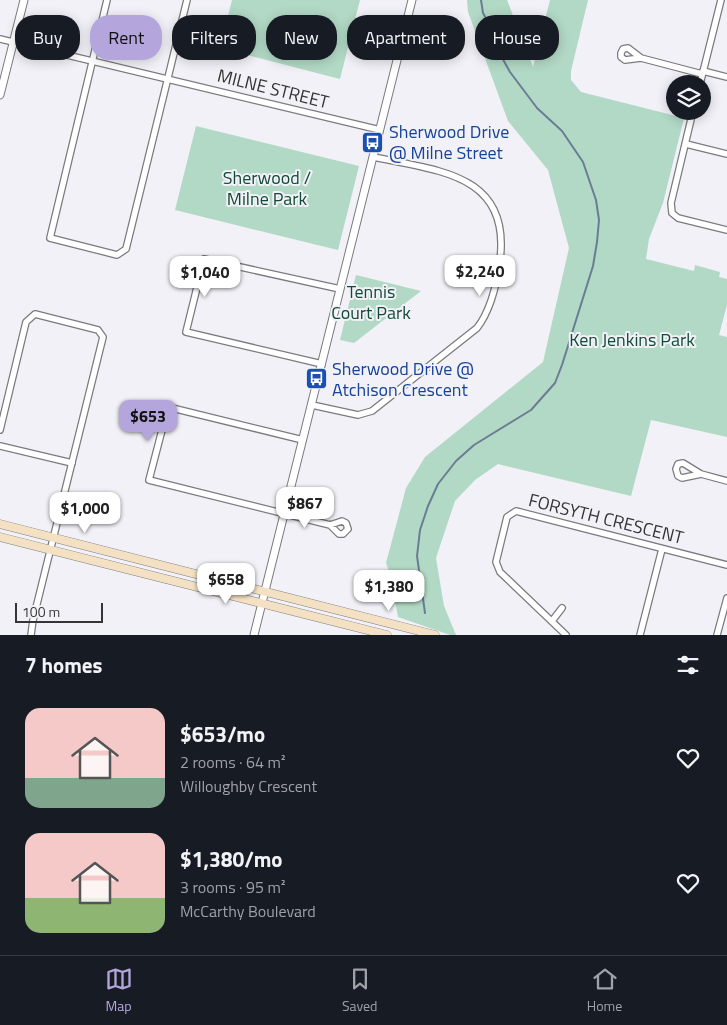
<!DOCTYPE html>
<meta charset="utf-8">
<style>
:root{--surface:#171b24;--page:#242831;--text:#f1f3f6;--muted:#9ea1a6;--line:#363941;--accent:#b4a5dc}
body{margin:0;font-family:"Titillium Web",sans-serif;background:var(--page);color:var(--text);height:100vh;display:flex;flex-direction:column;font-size:19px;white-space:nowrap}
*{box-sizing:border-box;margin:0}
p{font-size:16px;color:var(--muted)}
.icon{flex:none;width:28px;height:28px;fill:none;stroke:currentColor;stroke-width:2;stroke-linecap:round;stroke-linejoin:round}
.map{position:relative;height:635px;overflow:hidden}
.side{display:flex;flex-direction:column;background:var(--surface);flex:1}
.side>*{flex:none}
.hud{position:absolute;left:15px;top:15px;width:698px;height:45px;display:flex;gap:10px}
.fabs{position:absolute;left:666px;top:75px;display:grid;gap:10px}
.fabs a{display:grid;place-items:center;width:45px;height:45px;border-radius:50%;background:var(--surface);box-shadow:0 2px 12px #0003;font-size:25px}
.scale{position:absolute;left:15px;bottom:12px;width:88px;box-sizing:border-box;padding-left:5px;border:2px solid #353537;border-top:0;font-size:14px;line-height:18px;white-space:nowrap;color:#353537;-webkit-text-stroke:4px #f1f1f7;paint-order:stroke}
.price{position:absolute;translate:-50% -42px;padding:0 11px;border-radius:10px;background:#fff;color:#222;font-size:16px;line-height:32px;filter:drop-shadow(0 1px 2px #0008)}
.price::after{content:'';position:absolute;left:50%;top:30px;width:15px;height:11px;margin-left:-8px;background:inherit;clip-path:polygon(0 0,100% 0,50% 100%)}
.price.on{background:var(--accent);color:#111}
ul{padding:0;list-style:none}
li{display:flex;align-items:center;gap:15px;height:125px;padding:0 25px}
li span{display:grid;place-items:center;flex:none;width:140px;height:100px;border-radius:15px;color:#555}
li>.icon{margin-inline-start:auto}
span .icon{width:60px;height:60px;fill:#fffc;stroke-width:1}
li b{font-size:21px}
h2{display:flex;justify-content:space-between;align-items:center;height:60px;padding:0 25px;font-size:21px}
.chip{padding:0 18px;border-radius:20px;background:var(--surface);box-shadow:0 2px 12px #0003;font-size:18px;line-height:45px}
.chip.on{background:var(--accent);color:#111}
.menu{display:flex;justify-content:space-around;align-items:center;height:70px;border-top:1px solid var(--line);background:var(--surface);font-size:14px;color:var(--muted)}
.menu a{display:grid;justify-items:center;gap:2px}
.menu .on{color:var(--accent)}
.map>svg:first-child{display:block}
.green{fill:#b2d9c5}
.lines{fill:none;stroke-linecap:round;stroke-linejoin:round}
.stream{stroke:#6b7c94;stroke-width:2}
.minor-casing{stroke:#7a7a7f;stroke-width:8}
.tertiary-casing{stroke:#7a7a7f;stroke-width:9}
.secondary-casing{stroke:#7a7a7f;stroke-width:9}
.minor{stroke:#fff;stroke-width:5.5}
.tertiary{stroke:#fff;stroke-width:7}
.secondary{stroke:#f4e1c3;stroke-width:8}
.labels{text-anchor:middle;stroke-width:4;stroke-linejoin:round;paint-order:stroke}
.street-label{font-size:18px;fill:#353537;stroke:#f1f1f7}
.transit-label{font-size:18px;fill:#164399;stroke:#f1f1f7;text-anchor:start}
.park-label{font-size:18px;fill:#124b35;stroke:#f1f1f7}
</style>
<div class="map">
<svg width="727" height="635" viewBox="0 0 727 635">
<rect width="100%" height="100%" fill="#f1f1f7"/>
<!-- green -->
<g class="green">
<polygon points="232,0 360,0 340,79 220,48"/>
<polygon points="467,0 507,0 533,67 550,0 588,0 571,71 571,80 581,92 684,118 663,203 649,239 646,259 694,271 695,265 720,272 719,277 727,279 727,305 719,335 727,337 727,437 651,420 631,496 498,464 475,480 455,501 436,558 444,606 456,635 450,635 398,617 390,574 386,563 406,488 425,457 543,362 569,248 548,170 508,121 468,12"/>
<polygon points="196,126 359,166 338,250 175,210"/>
<polygon points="356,275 421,291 354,343 340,340"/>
</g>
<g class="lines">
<!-- stream -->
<polyline class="stream" points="425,613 417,556 420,530 428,506 438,484 456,461 474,445 531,410 555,383 562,365 593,266 597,242 599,220 596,200 583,162 562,131 537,108 510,72 495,45 491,27 483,13 481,0"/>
<defs>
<g id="minor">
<polyline points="107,0 50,238 117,255 126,249 187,0"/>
<polyline points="0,39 380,130"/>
<polyline points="641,58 628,48 623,49 621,53 621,57 625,60 641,58 702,74"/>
<polyline points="703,71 727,77"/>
<polyline points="700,84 721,0"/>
<polyline points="693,111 671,203 672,213 678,218 727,230"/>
<polyline points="686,144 727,154"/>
<polyline points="322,364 186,332 204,259 340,289"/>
<path d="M312 405 358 415 372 411 477 328C491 310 497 283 500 260 511 173 437 171 374 157"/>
<polyline points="0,430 26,322 35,314 98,330 103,337 33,620 31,635"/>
<polyline points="303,440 168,407 149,480 330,525 342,521 346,523 348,529 343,534 339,534 330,525"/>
<polyline points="0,446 72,463"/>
<polyline points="701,474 682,478 678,476 676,469 678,464 683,463 701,474 727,481"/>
<polyline points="552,621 562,608"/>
<polyline points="566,635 500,572 496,562 507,517 516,511 727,565"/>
<polyline points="640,635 662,549"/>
<polyline points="717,635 727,598"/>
</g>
<g id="tertiary">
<polyline points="0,95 24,0"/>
<polyline points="254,635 412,0"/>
</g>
<g id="secondary">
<polyline points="0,524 435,635"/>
<polyline points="0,537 387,635"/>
</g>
</defs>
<!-- minor casing -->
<use href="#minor" class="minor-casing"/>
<!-- tertiary casing -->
<use href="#tertiary" class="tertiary-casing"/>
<!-- secondary casing -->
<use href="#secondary" class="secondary-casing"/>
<!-- minor -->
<use href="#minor" class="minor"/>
<!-- tertiary -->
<use href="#tertiary" class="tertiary"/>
<!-- secondary -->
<use href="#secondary" class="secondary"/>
</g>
<!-- icons -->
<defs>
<symbol id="bus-square" viewBox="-11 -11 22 22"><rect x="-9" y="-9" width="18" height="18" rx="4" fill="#1a4fb4" stroke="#f1f1f7"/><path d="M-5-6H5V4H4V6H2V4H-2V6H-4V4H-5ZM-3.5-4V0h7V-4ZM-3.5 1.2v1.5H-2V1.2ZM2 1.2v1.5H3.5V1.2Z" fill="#fff"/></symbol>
</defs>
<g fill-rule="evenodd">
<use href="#bus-square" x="360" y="130" width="25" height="25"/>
<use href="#bus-square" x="304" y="366" width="25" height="25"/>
</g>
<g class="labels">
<!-- street labels -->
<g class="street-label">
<text transform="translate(273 89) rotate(14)" y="6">MILNE STREET</text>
<text transform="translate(606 519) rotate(14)" y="6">FORSYTH CRESCENT</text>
</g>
<!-- transit labels -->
<g class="transit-label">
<text x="389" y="138">Sherwood Drive<tspan x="389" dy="21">@ Milne Street</tspan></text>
<text x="332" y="375">Sherwood Drive @<tspan x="332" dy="21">Atchison Crescent</tspan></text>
</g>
<!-- park labels -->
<g class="park-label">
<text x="267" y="184">Sherwood /<tspan x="267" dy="21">Milne Park</tspan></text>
<text x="371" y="298">Tennis<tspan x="371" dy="21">Court Park</tspan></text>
<text x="632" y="346">Ken Jenkins Park</text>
</g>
</g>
</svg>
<div class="fabs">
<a><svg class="icon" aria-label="layers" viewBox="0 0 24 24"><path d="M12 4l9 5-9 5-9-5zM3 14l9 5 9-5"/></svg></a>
</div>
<div class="scale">100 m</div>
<b class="price" style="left:480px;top:297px">$2,240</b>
<b class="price" style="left:205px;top:298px">$1,040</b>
<b class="price on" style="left:148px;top:442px">$653</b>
<b class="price" style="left:305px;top:529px">$867</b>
<b class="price" style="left:85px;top:534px">$1,000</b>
<b class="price" style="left:226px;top:605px">$658</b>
<b class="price" style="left:389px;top:612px">$1,380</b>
<div class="hud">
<a class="chip">Buy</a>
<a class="chip on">Rent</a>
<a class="chip">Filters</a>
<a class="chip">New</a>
<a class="chip">Apartment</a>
<a class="chip">House</a>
</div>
</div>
<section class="side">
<h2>7 homes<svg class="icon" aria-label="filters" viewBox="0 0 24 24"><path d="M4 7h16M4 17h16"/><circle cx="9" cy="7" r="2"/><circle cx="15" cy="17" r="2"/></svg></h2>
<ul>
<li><span style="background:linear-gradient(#f6c9c9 70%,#7fa58c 0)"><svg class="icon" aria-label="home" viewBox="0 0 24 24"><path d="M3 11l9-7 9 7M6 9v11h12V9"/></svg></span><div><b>$653/mo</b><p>2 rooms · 64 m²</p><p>Willoughby Crescent</p></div><svg class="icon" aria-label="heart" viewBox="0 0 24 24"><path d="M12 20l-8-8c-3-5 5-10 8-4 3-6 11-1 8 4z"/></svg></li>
<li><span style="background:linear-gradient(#f6c9c9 65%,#8fb573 0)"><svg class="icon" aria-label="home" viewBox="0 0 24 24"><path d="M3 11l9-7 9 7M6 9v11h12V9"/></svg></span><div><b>$1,380/mo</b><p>3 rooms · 95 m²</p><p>McCarthy Boulevard</p></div><svg class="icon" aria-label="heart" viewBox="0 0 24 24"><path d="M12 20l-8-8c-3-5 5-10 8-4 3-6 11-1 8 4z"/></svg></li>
</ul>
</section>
<nav class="menu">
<a class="on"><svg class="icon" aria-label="map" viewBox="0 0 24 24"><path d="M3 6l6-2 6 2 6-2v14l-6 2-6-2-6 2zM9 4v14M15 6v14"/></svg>Map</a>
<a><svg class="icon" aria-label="saved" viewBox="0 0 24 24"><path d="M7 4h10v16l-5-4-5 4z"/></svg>Saved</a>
<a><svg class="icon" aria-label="home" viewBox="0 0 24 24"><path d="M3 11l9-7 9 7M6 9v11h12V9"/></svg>Home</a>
</nav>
